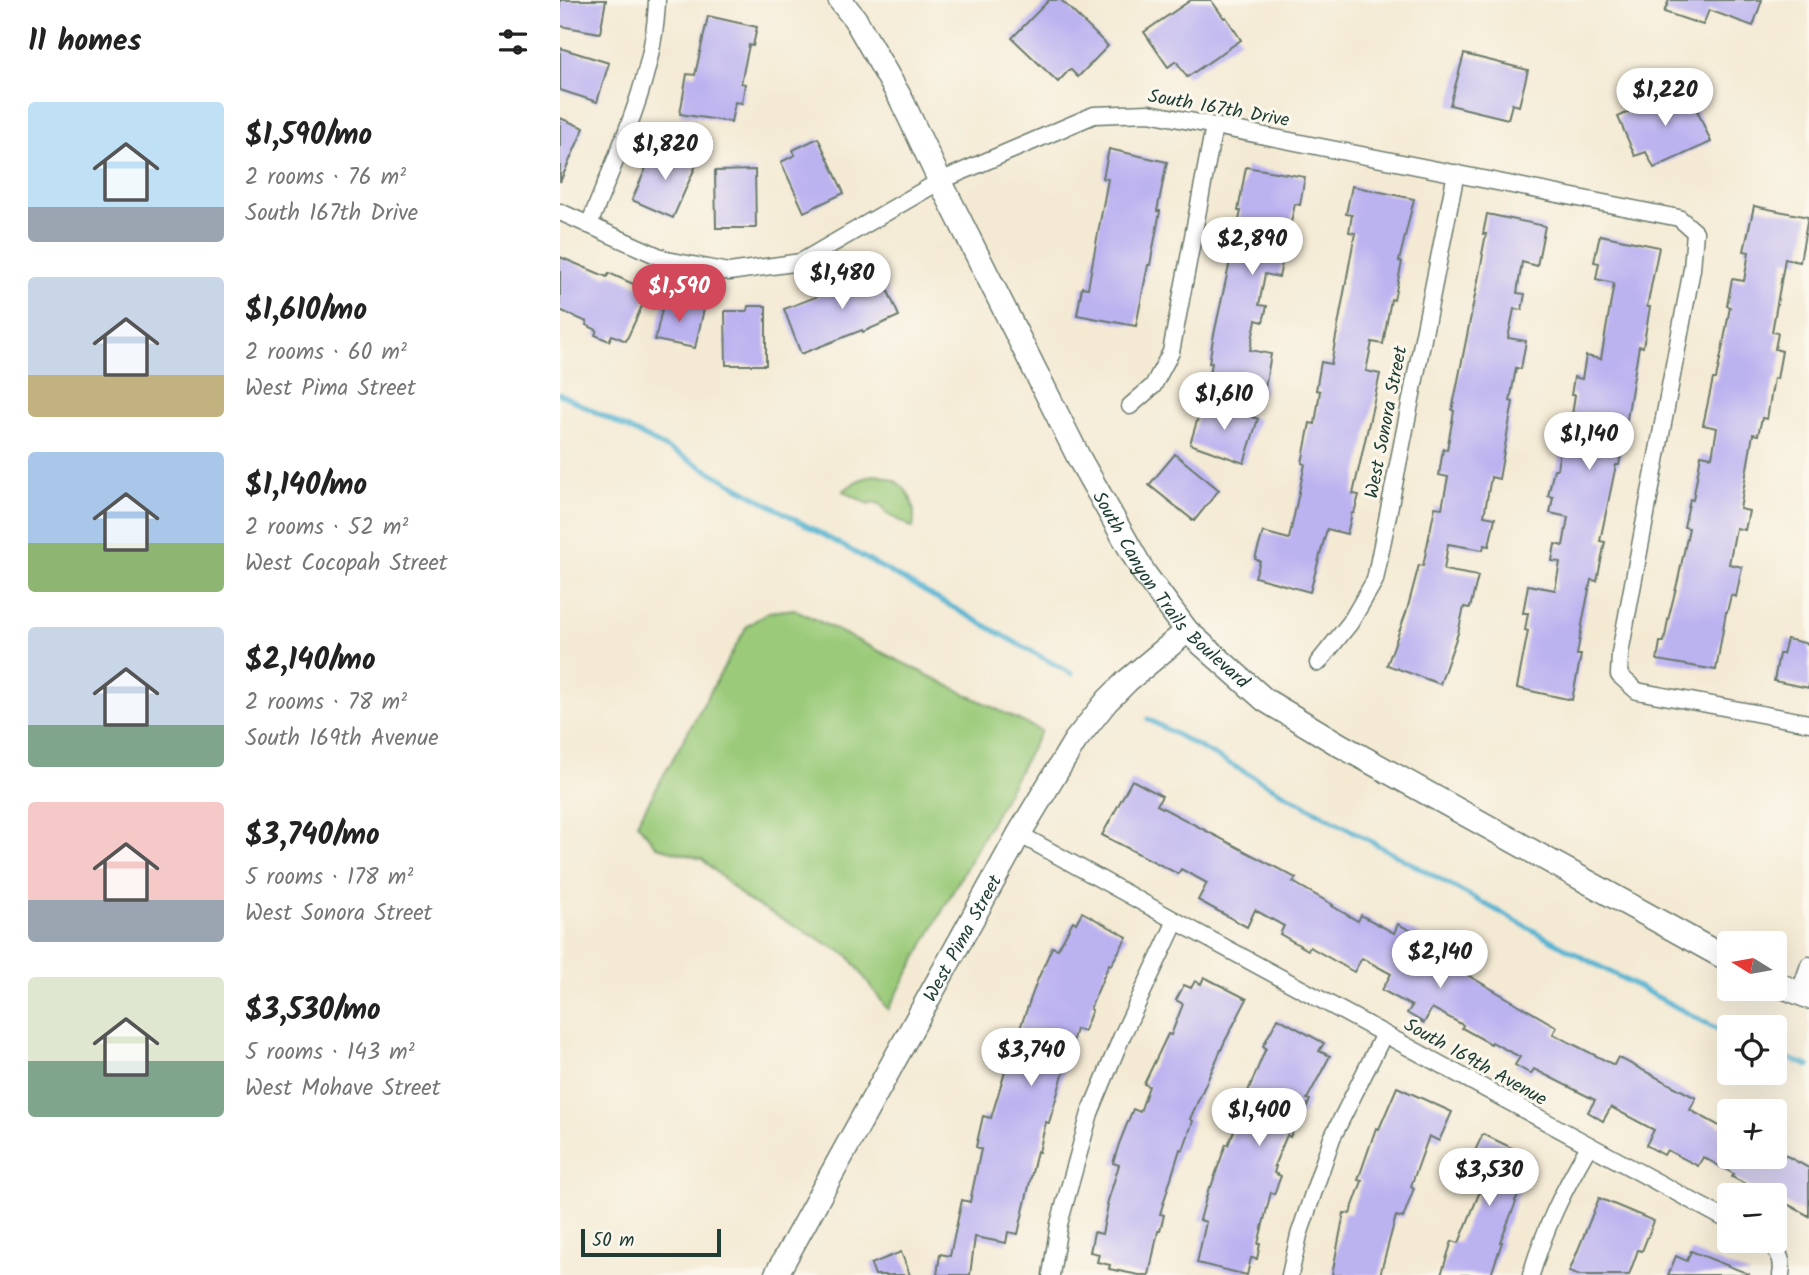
<!DOCTYPE html>
<meta charset="utf-8">
<style>
:root{--surface:#fff;--page:#f2f2f2;--text:#222;--muted:#767676;--accent:#d1495b}
body{margin:0;font-family:Kalam,sans-serif;background:var(--page);color:var(--text);height:100vh;display:flex;flex-direction:column;font-size:26px;white-space:nowrap}
*{box-sizing:border-box;margin:0}
p{font-size:23px;color:var(--muted)}
.icon{flex:none;width:38px;height:38px;fill:none;stroke:currentColor;stroke-width:2;stroke-linecap:round;stroke-linejoin:round}
.map{position:relative;flex:1;overflow:hidden}
.side{display:flex;flex-direction:column;background:var(--surface);width:560px}
.side>*{flex:none}
.needle{width:46px;rotate:281deg}
.controls{position:absolute;left:1157px;top:931px;display:grid;gap:14px}
.controls a{display:grid;place-items:center;width:70px;height:70px;border-radius:7px;background:var(--surface);box-shadow:0 7px 28px #0002;font-size:35px}
.scale{position:absolute;left:21px;bottom:18px;width:140px;box-sizing:border-box;padding-left:7px;border:4px solid #1f3d34;border-top:0;font-size:19px;line-height:24px;white-space:nowrap;color:#1f3d34;-webkit-text-stroke:5px #fbf7ec;paint-order:stroke}
.price{position:absolute;translate:-50% -60px;padding:0 16px;border-radius:24px;background:#fff;color:#222;font-size:23px;line-height:46px;filter:drop-shadow(0 2px 4px #0008)}
.price::after{content:'';position:absolute;left:50%;top:42px;width:21px;height:16px;margin-left:-10px;background:inherit;clip-path:polygon(0 0,100% 0,50% 100%)}
.price.on{background:var(--accent);color:#fff}
ul{padding:0;list-style:none}
li{display:flex;align-items:center;gap:21px;height:175px;padding:0 28px}
li span{display:grid;place-items:center;flex:none;width:196px;height:140px;border-radius:7px;color:#555}
li>.icon{margin-inline-start:auto}
span .icon{width:84px;height:84px;fill:#fffc;stroke-width:1}
li b{font-size:30px}
h2{display:flex;justify-content:space-between;align-items:center;height:84px;padding:0 28px;font-size:30px}
main{display:flex;flex:1;min-height:0}
.map>svg:first-child{display:block}
.green{fill:#9bcb7a;stroke:#5d8457;stroke-width:2}
.lines{fill:none;stroke-linecap:round;stroke-linejoin:round}
.stream{stroke:#52b3d1;stroke-width:5}
.building{fill:#bbb2f0}
.street-casing{stroke:#6a7a6c;stroke-width:19}
.secondary-casing{stroke:#6a7a6c;stroke-width:26}
.street{stroke:#fff;stroke-width:16}
.secondary{stroke:#fff;stroke-width:23}
.labels{text-anchor:middle;stroke-width:6;stroke-linejoin:round;paint-order:stroke}
.street-label{font-size:19px;fill:#1f3d34;stroke:#fbf7ec}
</style>
<main>
<section class="side">
<h2>11 homes<svg class="icon" aria-label="filters" viewBox="0 0 24 24"><path d="M4 7h16M4 17h16"/><circle cx="9" cy="7" r="2"/><circle cx="15" cy="17" r="2"/></svg></h2>
<ul>
<li><span style="background:linear-gradient(#bfe0f5 75%,#9aa5b1 0)"><svg class="icon" aria-label="home" viewBox="0 0 24 24"><path d="M3 11l9-7 9 7M6 9v11h12V9"/></svg></span><div><b>$1,590/mo</b><p>2 rooms · 76 m²</p><p>South 167th Drive</p></div></li>
<li><span style="background:linear-gradient(#c9d6e8 70%,#c2b280 0)"><svg class="icon" aria-label="home" viewBox="0 0 24 24"><path d="M3 11l9-7 9 7M6 9v11h12V9"/></svg></span><div><b>$1,610/mo</b><p>2 rooms · 60 m²</p><p>West Pima Street</p></div></li>
<li><span style="background:linear-gradient(#a9c7e8 65%,#8fb573 0)"><svg class="icon" aria-label="home" viewBox="0 0 24 24"><path d="M3 11l9-7 9 7M6 9v11h12V9"/></svg></span><div><b>$1,140/mo</b><p>2 rooms · 52 m²</p><p>West Cocopah Street</p></div></li>
<li><span style="background:linear-gradient(#c9d6e8 70%,#7fa58c 0)"><svg class="icon" aria-label="home" viewBox="0 0 24 24"><path d="M3 11l9-7 9 7M6 9v11h12V9"/></svg></span><div><b>$2,140/mo</b><p>2 rooms · 78 m²</p><p>South 169th Avenue</p></div></li>
<li><span style="background:linear-gradient(#f6c9c9 70%,#9aa5b1 0)"><svg class="icon" aria-label="home" viewBox="0 0 24 24"><path d="M3 11l9-7 9 7M6 9v11h12V9"/></svg></span><div><b>$3,740/mo</b><p>5 rooms · 178 m²</p><p>West Sonora Street</p></div></li>
<li><span style="background:linear-gradient(#dfe7d0 60%,#7fa58c 0)"><svg class="icon" aria-label="home" viewBox="0 0 24 24"><path d="M3 11l9-7 9 7M6 9v11h12V9"/></svg></span><div><b>$3,530/mo</b><p>5 rooms · 143 m²</p><p>West Mohave Street</p></div></li>
</ul>
</section>
<div class="map">
<svg width="1249" height="1275" viewBox="0 0 1249 1275">
<rect width="100%" height="100%" fill="#fbf7ec"/>
<filter id="ink" filterUnits="userSpaceOnUse"><feTurbulence type="fractalNoise" baseFrequency=".0143" numOctaves="2"/><feDisplacementMap in="SourceGraphic" scale="14" xChannelSelector="R" yChannelSelector="G"/><feConvolveMatrix kernelMatrix="1 2 1 2 8 2 1 2 1" color-interpolation-filters="sRGB"/></filter>
<filter id="wash" filterUnits="userSpaceOnUse"><feTurbulence type="fractalNoise" baseFrequency=".00686" numOctaves="4" result="noise"/><feDisplacementMap in="SourceGraphic" scale="28" xChannelSelector="R" yChannelSelector="G"/><feGaussianBlur stdDeviation="1.57" result="paint"/><feColorMatrix in="noise" values="0 0 0 0 0 0 0 0 0 0 0 0 0 0 0 0 0 1.4 0 .05"/><feComposite in="paint" operator="in"/></filter>
<g filter="url(#wash)">
<rect width="100%" height="100%" fill="#f4ead4"/>
<!-- green -->
<g class="green">
<path d="M313 475C344 477 358 499 353 528L327 514 322 506 317 503 312 502 308 504 283 491 297 481Z"/>
<polygon points="234,609 481,731 328,1010 288,955 187,900 142,859 97,847 77,823 187,626 209,612"/>
</g>
<g class="lines">
<!-- stream -->
<g class="stream">
<polyline points="0,394 124,457 512,674"/>
<polyline points="588,719 1020,956 1169,1035"/>
<polyline points="1214,1053 1249,1066"/>
</g>
</g>
<g id="blocks">
<!-- building -->
<g class="building">
<polygon points="0,0 46,0 40,33 0,26"/>
<polygon points="489,0 501,0 548,46 518,77 510,69 498,82 452,38"/>
<polygon points="631,0 651,0 664,18 666,17 681,40 627,77 616,61 608,67 584,32"/>
<polygon points="1109,0 1202,0 1193,26 1149,10 1143,25 1104,12"/>
<polygon points="148,16 197,27 193,46 189,45 181,83 185,84 182,103 175,102 171,122 120,114 127,74 135,75"/>
<polygon points="0,48 49,63 37,102 0,90"/>
<polygon points="904,54 968,70 959,106 952,104 948,119 890,105"/>
<polygon points="1126,85 1151,142 1094,168 1086,152 1075,156 1058,117"/>
<polygon points="0,118 24,128 0,182"/>
<polygon points="258,138 284,193 244,212 221,162 235,155 233,150"/>
<polygon points="96,145 137,163 113,218 72,200"/>
<polygon points="549,149 607,162 597,211 600,211 590,265 588,265 576,326 517,315 522,287 528,288 531,271 548,179 543,178"/>
<polygon points="686,167 745,177 740,205 735,204 719,277 705,274 699,305 707,306 703,322 696,320 690,350 711,354 704,394 648,384 652,363 649,363 653,339 681,211 678,211"/>
<polygon points="195,170 196,228 156,228 155,171"/>
<polygon points="792,186 854,199 839,261 842,262 834,300 831,299 823,344 812,342 806,371 820,374 793,494 799,495 794,513 792,513 787,534 767,529 750,592 695,577 700,561 695,559 703,532 729,539 745,464 742,463 750,423 755,424 760,391 756,390 761,362 771,364 795,233 789,232 792,215 786,214"/>
<polygon points="1194,206 1248,217 1240,262 1225,259 1212,332 1218,333 1215,349 1222,351 1217,379 1214,378 1207,419 1202,418 1198,435 1193,434 1180,509 1189,511 1185,530 1176,528 1169,564 1182,567 1176,597 1171,595 1167,612 1166,612 1156,670 1097,660 1100,642 1104,642 1108,620 1118,580 1129,528 1124,527 1130,499 1133,500 1141,455 1152,457 1157,428 1143,425 1153,379 1156,379 1163,345 1170,307 1167,306 1172,279 1184,281 1189,252 1184,251"/>
<polygon points="927,214 985,226 977,266 962,262 957,293 965,294 962,310 954,309 948,338 966,341 961,369 956,368 950,401 953,402 939,479 931,477 924,516 935,518 929,546 924,545 923,550 888,544 884,570 918,576 910,608 904,607 898,633 880,684 827,665 847,610 859,565 863,566 875,507 882,508 888,477 879,475 883,449 887,450 894,411 892,410 896,391 923,255 922,254 926,234 923,234"/>
<polygon points="1040,235 1099,247 1087,307 1090,307 1083,347 1079,346 1063,443 1059,465 1056,465 1040,541 1045,542 1037,581 1031,580 1023,619 1017,655 1021,655 1012,700 957,688 968,631 965,630 968,613 963,613 968,585 995,590 1000,562 992,561 995,544 1003,546 1008,517 990,513 993,497 988,496 994,469 997,469 1004,427 1010,428 1015,395 1011,395 1014,377 1022,379 1026,356 1041,359 1054,283 1036,279 1039,263 1034,262"/>
<polygon points="0,257 47,277 49,273 89,291 66,341 52,335 49,341 35,335 37,330 26,325 27,322 0,310"/>
<polygon points="316,264 339,316 303,332 302,330 241,354 224,309 282,287 279,280"/>
<polygon points="104,300 144,309 135,348 95,340"/>
<polygon points="188,306 206,306 206,365 166,365 165,311 187,311"/>
<polygon points="643,401 698,419 684,463 630,444"/>
<polygon points="615,454 659,490 634,521 589,485"/>
<polygon points="1227,639 1249,644 1249,688 1214,681 1219,654 1223,654"/>
<polygon points="572,780 602,796 597,805 736,878 733,882 773,905 772,906 798,921 801,915 834,933 838,924 873,942 868,952 997,1027 993,1034 1054,1065 1058,1057 1136,1098 1130,1110 1169,1131 1169,1157 1214,1157 1214,1149 1249,1168 1249,1216 1214,1197 1214,1195 1202,1190 1200,1192 1172,1177 1174,1174 1143,1157 1138,1166 1107,1150 1104,1155 1086,1145 1094,1130 1051,1107 1043,1121 1028,1112 1035,1100 974,1069 971,1074 955,1065 960,1057 932,1042 931,1044 902,1028 903,1025 872,1008 864,1023 847,1013 852,1006 822,990 831,974 802,958 794,972 750,947 748,950 720,934 724,926 695,910 687,927 638,900 647,883 621,869 618,874 542,835"/>
<polygon points="522,912 567,937 551,965 549,964 530,1009 532,1010 524,1031 516,1029 489,1123 486,1122 479,1152 477,1151 458,1234 448,1232 446,1243 415,1237 410,1275 377,1275 380,1254 390,1256 402,1200 410,1202 421,1149 416,1147 423,1116 431,1118 454,1042 455,1042 477,981 492,947 498,949 513,921 516,923"/>
<polygon points="644,977 687,999 665,1041 630,1119 633,1121 623,1150 620,1149 600,1214 604,1215 600,1231 598,1231 589,1275 579,1275 549,1269 550,1265 537,1262 539,1254 530,1252 534,1232 542,1234 548,1205 547,1204 559,1165 553,1163 559,1144 573,1109 580,1112 589,1086 584,1084 608,1034 611,1035 623,1004 616,1000 624,985 631,988 635,981 641,984"/>
<polygon points="718,1018 764,1043 759,1051 770,1056 747,1099 750,1100 744,1114 742,1113 730,1137 727,1135 714,1166 716,1166 714,1173 721,1176 714,1194 711,1192 698,1244 700,1244 697,1259 691,1258 687,1275 637,1263 646,1222 640,1220 649,1187 651,1187 666,1144 668,1145 680,1117 676,1115 683,1100 684,1101 706,1048 703,1046"/>
<polygon points="837,1087 892,1112 879,1141 869,1136 851,1186 854,1188 843,1218 836,1216 820,1275 772,1275 784,1213 790,1214 802,1181 798,1180 816,1128 819,1129"/>
<polygon points="923,1134 975,1159 955,1201 956,1202 940,1242 942,1242 931,1275 881,1275 892,1241 899,1243 927,1174 908,1165"/>
<polygon points="1039,1198 1094,1221 1082,1251 1078,1250 1069,1275 1018,1275 1009,1272"/>
<polygon points="1131,1251 1189,1274 1188,1275 1108,1275 1116,1256 1127,1261"/>
<polygon points="341,1252 350,1275 315,1275 311,1264"/>
</g>
</g>
</g>
<g filter="url(#ink)">
<use href="#blocks" fill-opacity="0" stroke="#6a7a6c" stroke-width="2"/>
<g class="lines">
<defs>
<g id="street">
<polyline points="0,212 107,260 169,272 241,262 380,181 534,115 589,113 1119,218 1135,232 1132,269 1060,653 1059,675 1077,691 1249,723"/>
<path d="M29 225C57 154 95 77 97 0"/>
<polyline points="570,406 593,386 611,352 654,126"/>
<polyline points="758,663 790,623 815,580 896,173"/>
<polyline points="459,834 616,921 1169,1221"/>
<polyline points="1239,994 1249,965"/>
<path d="M1205 1241C1218 1249 1224 1259 1221 1275"/>
<polyline points="491,1275 499,1224 530,1113 562,1036 616,921"/>
<polyline points="730,1275 739,1235 772,1138 824,1034"/>
<path d="M971 1275C985 1227 1004 1189 1029 1146"/>
</g>
<g id="secondary">
<path id="s1" d="M280 0 295 19 341 99 380 181 520 460 584 573 627 631 705 700 780 745 1169 960"/>
<polyline points="1214,983 1249,997"/>
<path id="s2" d="M216 1275 459 834 515 741 547 701 567 681 627 631"/>
</g>
</defs>
<!-- street casing -->
<use href="#street" class="street-casing"/>
<!-- secondary casing -->
<use href="#secondary" class="secondary-casing"/>
<!-- street -->
<use href="#street" class="street"/>
<!-- secondary -->
<use href="#secondary" class="secondary"/>
</g>
</g>
<g class="labels">
<!-- street labels -->
<g class="street-label">
<text transform="translate(659 107) rotate(10)" y="7">South 167th Drive</text>
<text transform="translate(825 422) rotate(-79)" y="7">West Sonora Street</text>
<text dy="7" stroke="none"><textPath href="#s1" startOffset="679">South Canyon Trails Boulevard</textPath></text>
<text dy="7" stroke="none"><textPath href="#s2" startOffset="385">West Pima Street</textPath></text>
<text transform="translate(916 1061) rotate(29)" y="7">South 169th Avenue</text>
</g>
</g>
</svg>
<div class="controls">
<a><svg class="needle" viewBox="-14 -14 28 28"><path d="M0-13l5 13h-10z" fill="#e53935"/><path d="M0 13l5-13h-10z" fill="#767676"/></svg></a>
<a><svg class="icon" aria-label="locate" viewBox="0 0 24 24"><circle cx="12" cy="12" r="6"/><path d="M12 2v4M12 18v4M2 12h4M18 12h4"/></svg></a>
<a>+</a>
<a>−</a>
</div>
<div class="scale">50 m</div>
<b class="price" style="left:1105px;top:128px">$1,220</b>
<b class="price" style="left:105px;top:182px">$1,820</b>
<b class="price" style="left:692px;top:277px">$2,890</b>
<b class="price" style="left:282px;top:311px">$1,480</b>
<b class="price on" style="left:119px;top:324px">$1,590</b>
<b class="price" style="left:664px;top:432px">$1,610</b>
<b class="price" style="left:1029px;top:472px">$1,140</b>
<b class="price" style="left:880px;top:990px">$2,140</b>
<b class="price" style="left:471px;top:1088px">$3,740</b>
<b class="price" style="left:699px;top:1148px">$1,400</b>
<b class="price" style="left:929px;top:1208px">$3,530</b>
</div>
</main>
